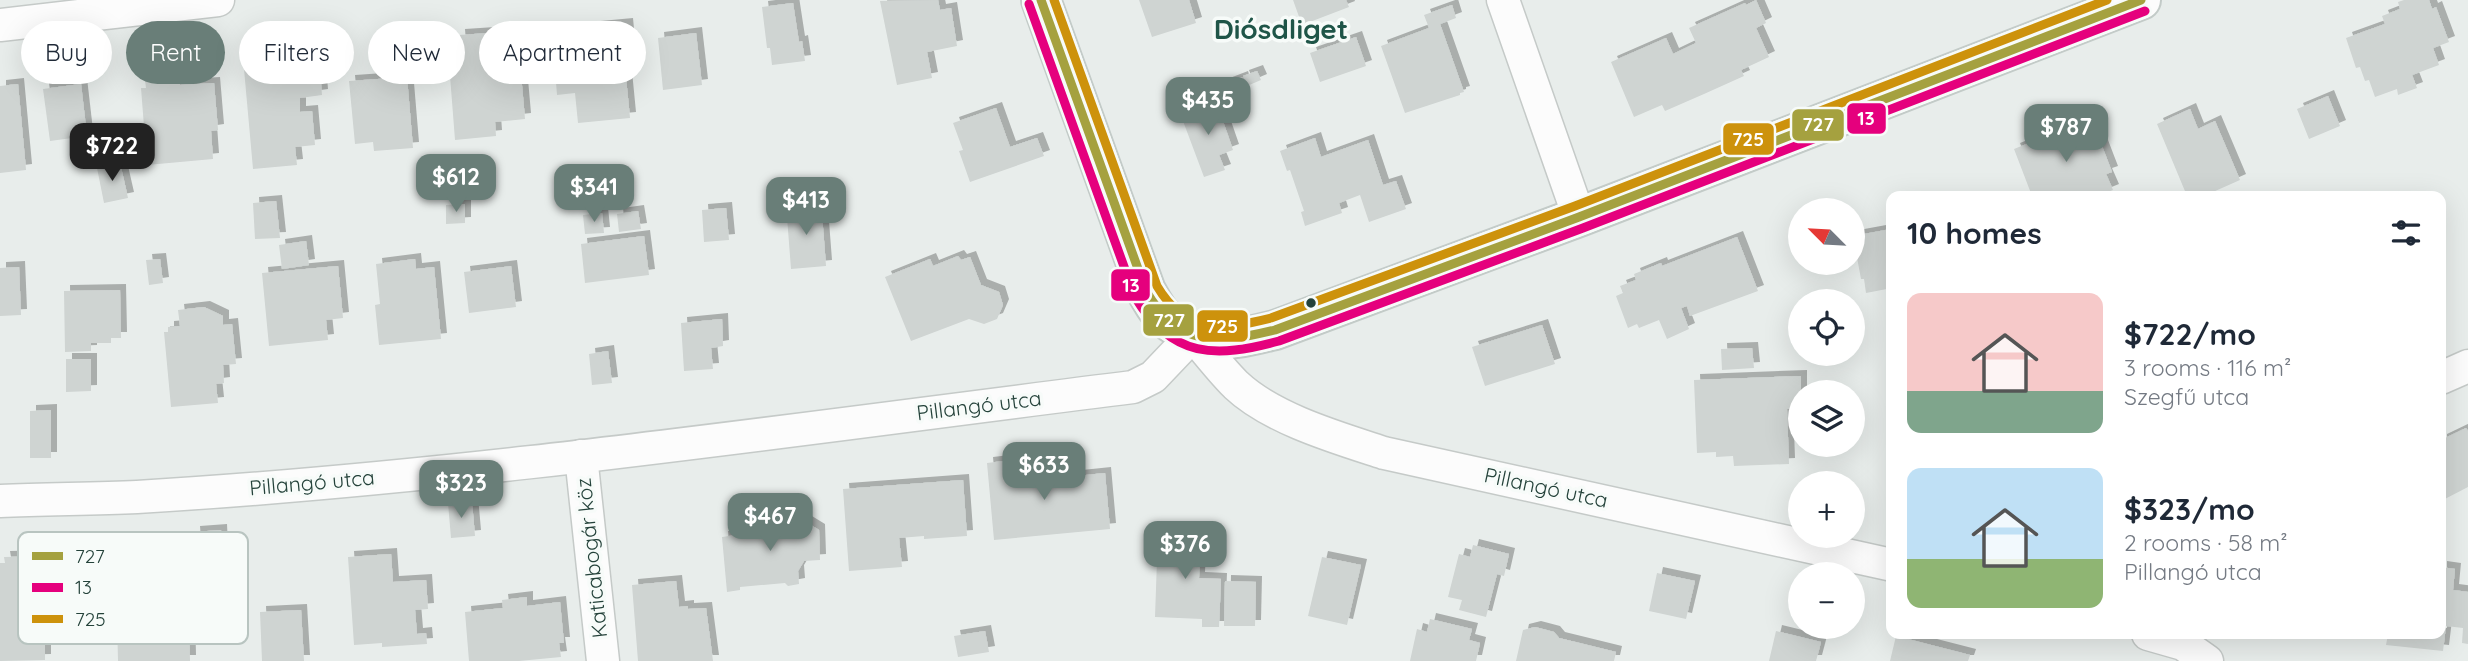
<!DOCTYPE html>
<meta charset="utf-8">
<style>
:root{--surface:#fff;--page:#f2f2f3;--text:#1f2937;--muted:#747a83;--accent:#697e78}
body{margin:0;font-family:Quicksand,sans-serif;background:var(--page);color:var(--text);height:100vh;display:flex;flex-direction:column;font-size:26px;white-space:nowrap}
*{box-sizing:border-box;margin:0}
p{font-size:23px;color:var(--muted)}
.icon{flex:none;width:38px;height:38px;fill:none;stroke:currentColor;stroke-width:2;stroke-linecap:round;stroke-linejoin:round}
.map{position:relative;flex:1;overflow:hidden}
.drawer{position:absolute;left:1886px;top:191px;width:560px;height:448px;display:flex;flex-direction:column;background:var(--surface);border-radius:14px;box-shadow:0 7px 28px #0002}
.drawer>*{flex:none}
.hud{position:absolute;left:21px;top:21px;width:665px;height:63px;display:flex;gap:14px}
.needle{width:46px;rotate:294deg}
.buttons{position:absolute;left:1788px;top:198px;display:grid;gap:14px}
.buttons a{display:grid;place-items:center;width:77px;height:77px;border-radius:50%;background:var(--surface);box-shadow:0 7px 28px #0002;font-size:35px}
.price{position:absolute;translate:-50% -60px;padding:0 16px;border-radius:14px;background:var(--accent);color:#fff;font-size:23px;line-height:46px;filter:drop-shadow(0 2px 4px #0008)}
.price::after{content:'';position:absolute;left:50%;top:42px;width:21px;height:16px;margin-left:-10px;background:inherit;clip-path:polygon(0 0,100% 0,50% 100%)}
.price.current{background:#222;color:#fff}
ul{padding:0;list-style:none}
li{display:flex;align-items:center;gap:21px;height:175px;padding:0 21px}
li span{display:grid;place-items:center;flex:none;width:196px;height:140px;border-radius:14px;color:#555}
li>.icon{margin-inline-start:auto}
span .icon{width:84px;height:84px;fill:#fffc;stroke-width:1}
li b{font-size:30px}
h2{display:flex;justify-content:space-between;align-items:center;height:84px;padding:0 21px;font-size:30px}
.tag{padding:0 24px;border-radius:32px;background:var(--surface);box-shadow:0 7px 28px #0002;font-size:24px;line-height:63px}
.tag.current{background:var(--accent);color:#fff}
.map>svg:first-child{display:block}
.building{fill:#cfd4d2;filter:url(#shadow)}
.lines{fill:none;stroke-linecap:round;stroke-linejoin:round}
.street-casing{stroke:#c5cac8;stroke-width:35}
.secondary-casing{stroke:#c3cbc8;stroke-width:42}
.street{stroke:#fcfcfc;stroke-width:32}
.secondary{stroke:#fcfcfc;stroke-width:38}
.bus-1-casing{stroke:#f7fbf9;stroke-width:14}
.bus-2-casing{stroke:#f7fbf9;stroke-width:14}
.bus-3-casing{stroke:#f7fbf9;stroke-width:14}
.bus-1{stroke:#a5a13f;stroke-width:9}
.bus-2{stroke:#e5007d;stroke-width:9}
.bus-3{stroke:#cd920c;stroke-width:9}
.bus-dot{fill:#24423a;stroke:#f7fbf9;stroke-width:2.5}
.labels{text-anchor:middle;stroke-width:7;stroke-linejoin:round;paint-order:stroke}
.street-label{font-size:21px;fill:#24423a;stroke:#f7fbf9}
.district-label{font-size:28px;font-weight:bold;fill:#1f5548;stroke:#f7fbf9}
.key{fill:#f7fbf9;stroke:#b8c4c0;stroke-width:2}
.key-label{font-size:19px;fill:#24423a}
.line-badge{stroke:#f7fbf9;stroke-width:2.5}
.badge-label{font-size:19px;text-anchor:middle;font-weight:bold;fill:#fff}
</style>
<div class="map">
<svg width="2468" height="661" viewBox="0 0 2468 661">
<defs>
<filter id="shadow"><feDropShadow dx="6" dy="-6" stdDeviation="0" flood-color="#0004"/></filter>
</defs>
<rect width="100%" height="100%" fill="#e8edeb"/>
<!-- building -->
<g class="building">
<polygon points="938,0 940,10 951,8 957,46 927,52 932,78 897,85 880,1"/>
<polygon points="1139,0 1189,0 1196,23 1152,37"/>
<polygon points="1293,0 1346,0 1349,7 1302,25"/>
<polygon points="1756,0 1766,23 1756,28 1769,57 1741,70 1744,76 1704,94 1665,111 1662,105 1634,117 1611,62 1666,38 1673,54 1696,43 1689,28 1745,3 1746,5"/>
<polygon points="2404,0 2429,0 2432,9 2436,7 2449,42 2433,48 2439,65 2412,75 2417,88 2398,95 2397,89 2375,97 2369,80 2365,81 2360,67 2356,68 2346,38 2385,24 2382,16 2400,9 2398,2"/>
<polygon points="793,3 799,42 802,41 805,61 772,65 770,48 767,48 762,7"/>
<polygon points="1452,5 1456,18 1440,24 1464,92 1460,93 1460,95 1405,113 1381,46 1429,28 1424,15"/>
<polygon points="627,24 631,67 625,67 630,118 578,123 575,93 557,95 553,44 585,41 584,28"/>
<polygon points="504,32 505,38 528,37 531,73 521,74 525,119 495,122 496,136 455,140 449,63 461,62 459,35"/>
<polygon points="696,33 702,85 663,90 658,38"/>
<polygon points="1356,37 1366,66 1320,82 1310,53"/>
<polygon points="295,53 296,63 319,60 322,95 300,98 300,112 312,111 315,145 295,147 297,165 253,169 243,58"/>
<polygon points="1257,71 1261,80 1247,86 1243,76"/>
<polygon points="180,77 180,85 214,83 218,130 211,131 213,159 147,165 141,88 146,88 145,80"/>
<polygon points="407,77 413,148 374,151 373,142 355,144 349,81"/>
<polygon points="1242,77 1245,86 1214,98 1211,89"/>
<polygon points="18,84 26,170 0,173 0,86"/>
<polygon points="81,84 87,136 50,141 43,89"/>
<polygon points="2328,96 2340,126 2309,139 2297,109"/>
<polygon points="1216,101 1233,150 1219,155 1225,170 1204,177 1180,113"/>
<polygon points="996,108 1010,147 1037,138 1044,156 970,182 959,151 963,150 953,123"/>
<polygon points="2190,109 2198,129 2215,121 2240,180 2204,196 2187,196 2157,124"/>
<polygon points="2085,121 2091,135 2097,133 2112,172 2106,174 2113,190 2098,196 2032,196 2014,149"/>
<polygon points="1315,138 1321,157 1368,140 1383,185 1396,181 1406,209 1369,222 1360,195 1339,203 1342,213 1305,226 1301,212 1304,211 1290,170 1287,171 1280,151"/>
<polygon points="120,163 128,198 104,203 97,168"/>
<polygon points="276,201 280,238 255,239 253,203"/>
<polygon points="814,201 815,215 822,214 826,266 791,269 787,217 796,216 795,203"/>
<polygon points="465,204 465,223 446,224 446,205"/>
<polygon points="726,208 729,240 704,242 702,210"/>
<polygon points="638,211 641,229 619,232 617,214"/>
<polygon points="602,213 604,233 585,234 583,215"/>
<polygon points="1891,229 1892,288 1866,293 1864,279 1861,279 1853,236"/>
<polygon points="644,236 649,275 585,283 581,244"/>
<polygon points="1737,237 1758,291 1690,316 1687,306 1681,308 1689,329 1667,339 1659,320 1639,328 1637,324 1628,328 1616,296 1623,293 1620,286 1636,280 1634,274 1661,263 1662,266"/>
<polygon points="306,241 309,265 282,269 279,245"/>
<polygon points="958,256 961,260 970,257 981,285 999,292 1003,305 997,319 984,324 969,319 911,341 885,277 930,259 933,266"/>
<polygon points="160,259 163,283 149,285 146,260"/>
<polygon points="415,259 416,269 434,267 441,339 379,345 375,305 380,304 376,264"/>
<polygon points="338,266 343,318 326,320 328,340 269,346 262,273"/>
<polygon points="511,266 516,307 469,313 464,272"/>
<polygon points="19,267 21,315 0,316 0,268"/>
<polygon points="120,290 121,338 111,338 111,343 91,343 91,351 65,352 64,291"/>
<polygon points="204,307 223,316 223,325 232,324 236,364 223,365 224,383 216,384 218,403 171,407 164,332 168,332 168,327 180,326 178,310"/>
<polygon points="722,319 723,346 711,348 713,369 684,371 681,323"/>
<polygon points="1542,325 1555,364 1485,386 1472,347"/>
<polygon points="1752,348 1754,368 1722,370 1721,349"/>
<polygon points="608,351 612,383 592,385 589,354"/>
<polygon points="66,359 91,359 91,391 66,392"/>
<polygon points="1801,376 1801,408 1787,409 1789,464 1734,466 1733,456 1716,457 1716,452 1697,453 1694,380"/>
<polygon points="51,410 51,458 30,458 30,411"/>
<polygon points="2466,428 2468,431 2468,487 2441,501 2441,440"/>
<polygon points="1036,457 1038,480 1105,473 1110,529 994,540 987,463"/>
<polygon points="963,480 967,536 924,539 924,536 899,538 902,567 849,571 843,489"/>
<polygon points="472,502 475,536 451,538 448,503"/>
<polygon points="792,511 793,519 801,519 819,530 820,560 804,561 798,571 799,584 788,586 785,583 740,587 740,590 727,592 722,537 751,533 757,536 767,524 766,514"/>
<polygon points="221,530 222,551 217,551 217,560 206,560 204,545 195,545 194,532"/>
<polygon points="1158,531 1201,533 1199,578 1221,579 1219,627 1202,627 1202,619 1155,617"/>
<polygon points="1473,545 1509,554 1504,576 1497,574 1486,617 1459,610 1462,600 1448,597 1459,554 1470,557"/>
<polygon points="391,554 393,582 426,580 428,609 415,610 417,634 426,633 427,644 382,647 382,643 354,645 348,557"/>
<polygon points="48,556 49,619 45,619 45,660 0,661 0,563 5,563 4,557"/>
<polygon points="1322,557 1361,565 1347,625 1308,616"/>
<polygon points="2441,567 2455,569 2453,590 2468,592 2468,644 2462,643 2463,628 2446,626 2443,651 2386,645 2388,634 2441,634"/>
<polygon points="1657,573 1695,581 1686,619 1649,611"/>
<polygon points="676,581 679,607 688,606 688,609 706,608 713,661 638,661 632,585"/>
<polygon points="1225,581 1256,582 1255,626 1224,626"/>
<polygon points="527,597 527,606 560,602 564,643 559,643 561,657 519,661 469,661 465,612 503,608 502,600"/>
<polygon points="301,610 304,661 262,661 260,612"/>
<polygon points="136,616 161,616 162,619 189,619 190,661 118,661 117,620 136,620"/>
<polygon points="1430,619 1472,629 1469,640 1480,643 1476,661 1410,661 1417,629 1427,632"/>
<polygon points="1535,627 1554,632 1559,638 1616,652 1614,661 1516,661 1523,630"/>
<polygon points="985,631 989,652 958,657 954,636"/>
<polygon points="1776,631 1821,642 1816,661 1769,661"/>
<polygon points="1896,636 1970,655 1968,661 1890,661"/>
</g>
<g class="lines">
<defs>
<g id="street">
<polyline points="1503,0 1579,217"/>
<polyline points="0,25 218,0"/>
<polyline points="2441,378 2468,366"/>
<polyline points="581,456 603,661"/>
<path d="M0 501C46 499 92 499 137 497 471 477 802 428 1133 387L1153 377 1193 335C1207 352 1221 370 1236 385 1272 419 1338 438 1384 453L1892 565"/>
<polyline points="2148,634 2183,644 2207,661"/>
</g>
<path id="secondary" d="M1041 0 1146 291C1151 299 1157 312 1165 318 1202 349 1233 340 1275 330L1579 217 2141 0"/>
</defs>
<!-- street casing -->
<use href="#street" class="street-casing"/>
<!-- secondary casing -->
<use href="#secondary" class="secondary-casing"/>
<!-- street -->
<use href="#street" class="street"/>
<!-- secondary -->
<use href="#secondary" class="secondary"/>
<defs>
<path id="bus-1" d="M1041 0 1146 291C1179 348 1217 344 1275 330L1579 217 2141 0"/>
<path id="bus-2" d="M1029 4 1135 297C1172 359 1216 358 1279 341L1583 228 2145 11"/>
<path id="bus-3" d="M1054 0 1157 286C1186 335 1222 330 1271 318L1575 206 2107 0"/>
</defs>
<!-- bus-1 casing -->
<use href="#bus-1" class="bus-1-casing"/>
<!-- bus-2 casing -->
<use href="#bus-2" class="bus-2-casing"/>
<!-- bus-3 casing -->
<use href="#bus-3" class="bus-3-casing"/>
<!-- bus-1 -->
<use href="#bus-1" class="bus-1"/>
<!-- bus-2 -->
<use href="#bus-2" class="bus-2"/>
<!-- bus-3 -->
<use href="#bus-3" class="bus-3"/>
</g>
<!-- markers -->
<circle class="bus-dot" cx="1311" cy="303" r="6"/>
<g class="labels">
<!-- street labels -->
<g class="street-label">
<text transform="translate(979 406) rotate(-7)" y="7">Pillangó utca</text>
<text transform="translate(312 483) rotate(-5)" y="7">Pillangó utca</text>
<text transform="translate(1546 488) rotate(12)" y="7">Pillangó utca</text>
<text transform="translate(592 558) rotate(-96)" y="7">Katicabogár köz</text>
</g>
<!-- district labels -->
<g class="district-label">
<text x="1281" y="39">Diósdliget</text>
</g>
</g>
<!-- legend -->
<rect x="18" y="532" width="230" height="112" rx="10" class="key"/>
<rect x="32" y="552" width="31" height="8" fill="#a5a13f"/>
<rect x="32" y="583" width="31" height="9" fill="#e5007d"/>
<rect x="32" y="615" width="31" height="8" fill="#cd920c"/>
<g class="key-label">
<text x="75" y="563">727</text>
<text x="75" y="594">13</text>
<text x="75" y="626">725</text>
</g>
<g class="line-badge">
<rect x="1846" y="102" width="41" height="33" rx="7" fill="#e5007d"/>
<rect x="1791" y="108" width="54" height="34" rx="7" fill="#a5a13f"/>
<rect x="1722" y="122" width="53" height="34" rx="7" fill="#cd920c"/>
<rect x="1110" y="268" width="41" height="34" rx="7" fill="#e5007d"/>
<rect x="1142" y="303" width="53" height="34" rx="7" fill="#a5a13f"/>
<rect x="1196" y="309" width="53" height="34" rx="7" fill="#cd920c"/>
</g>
<g class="badge-label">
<text x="1866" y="125">13</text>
<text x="1818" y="131">727</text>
<text x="1748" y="146">725</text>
<text x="1131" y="292">13</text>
<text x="1169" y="327">727</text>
<text x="1222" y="333">725</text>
</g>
</svg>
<div class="buttons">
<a><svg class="needle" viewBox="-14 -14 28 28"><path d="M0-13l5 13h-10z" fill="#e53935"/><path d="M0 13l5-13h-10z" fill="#747a83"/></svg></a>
<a><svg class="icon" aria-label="locate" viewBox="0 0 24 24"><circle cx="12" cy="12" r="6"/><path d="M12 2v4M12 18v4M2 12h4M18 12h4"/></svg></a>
<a><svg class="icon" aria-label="layers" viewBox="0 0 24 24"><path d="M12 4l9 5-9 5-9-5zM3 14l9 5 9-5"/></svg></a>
<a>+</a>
<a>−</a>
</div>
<b class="price" style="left:1208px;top:137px">$435</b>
<b class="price" style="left:2066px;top:164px">$787</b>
<b class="price current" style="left:112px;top:183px">$722</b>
<b class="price" style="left:456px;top:214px">$612</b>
<b class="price" style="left:594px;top:224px">$341</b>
<b class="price" style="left:806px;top:237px">$413</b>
<b class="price" style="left:1044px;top:502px">$633</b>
<b class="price" style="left:461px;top:520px">$323</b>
<b class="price" style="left:770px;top:553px">$467</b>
<b class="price" style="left:1185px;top:581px">$376</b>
<div class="hud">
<a class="tag">Buy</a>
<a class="tag current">Rent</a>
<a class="tag">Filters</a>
<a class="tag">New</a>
<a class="tag">Apartment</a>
</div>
<section class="drawer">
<h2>10 homes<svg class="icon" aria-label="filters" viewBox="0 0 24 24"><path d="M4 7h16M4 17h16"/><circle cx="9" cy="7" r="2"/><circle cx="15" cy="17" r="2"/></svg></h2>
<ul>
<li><span style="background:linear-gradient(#f6c9c9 70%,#7fa58c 0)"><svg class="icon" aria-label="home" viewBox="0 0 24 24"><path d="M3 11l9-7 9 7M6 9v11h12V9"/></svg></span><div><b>$722/mo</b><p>3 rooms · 116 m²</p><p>Szegfű utca</p></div></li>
<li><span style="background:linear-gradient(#bfe0f5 65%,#8fb573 0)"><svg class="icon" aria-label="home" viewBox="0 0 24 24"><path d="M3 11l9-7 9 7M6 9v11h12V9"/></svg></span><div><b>$323/mo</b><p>2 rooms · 58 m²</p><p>Pillangó utca</p></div></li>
</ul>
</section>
</div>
